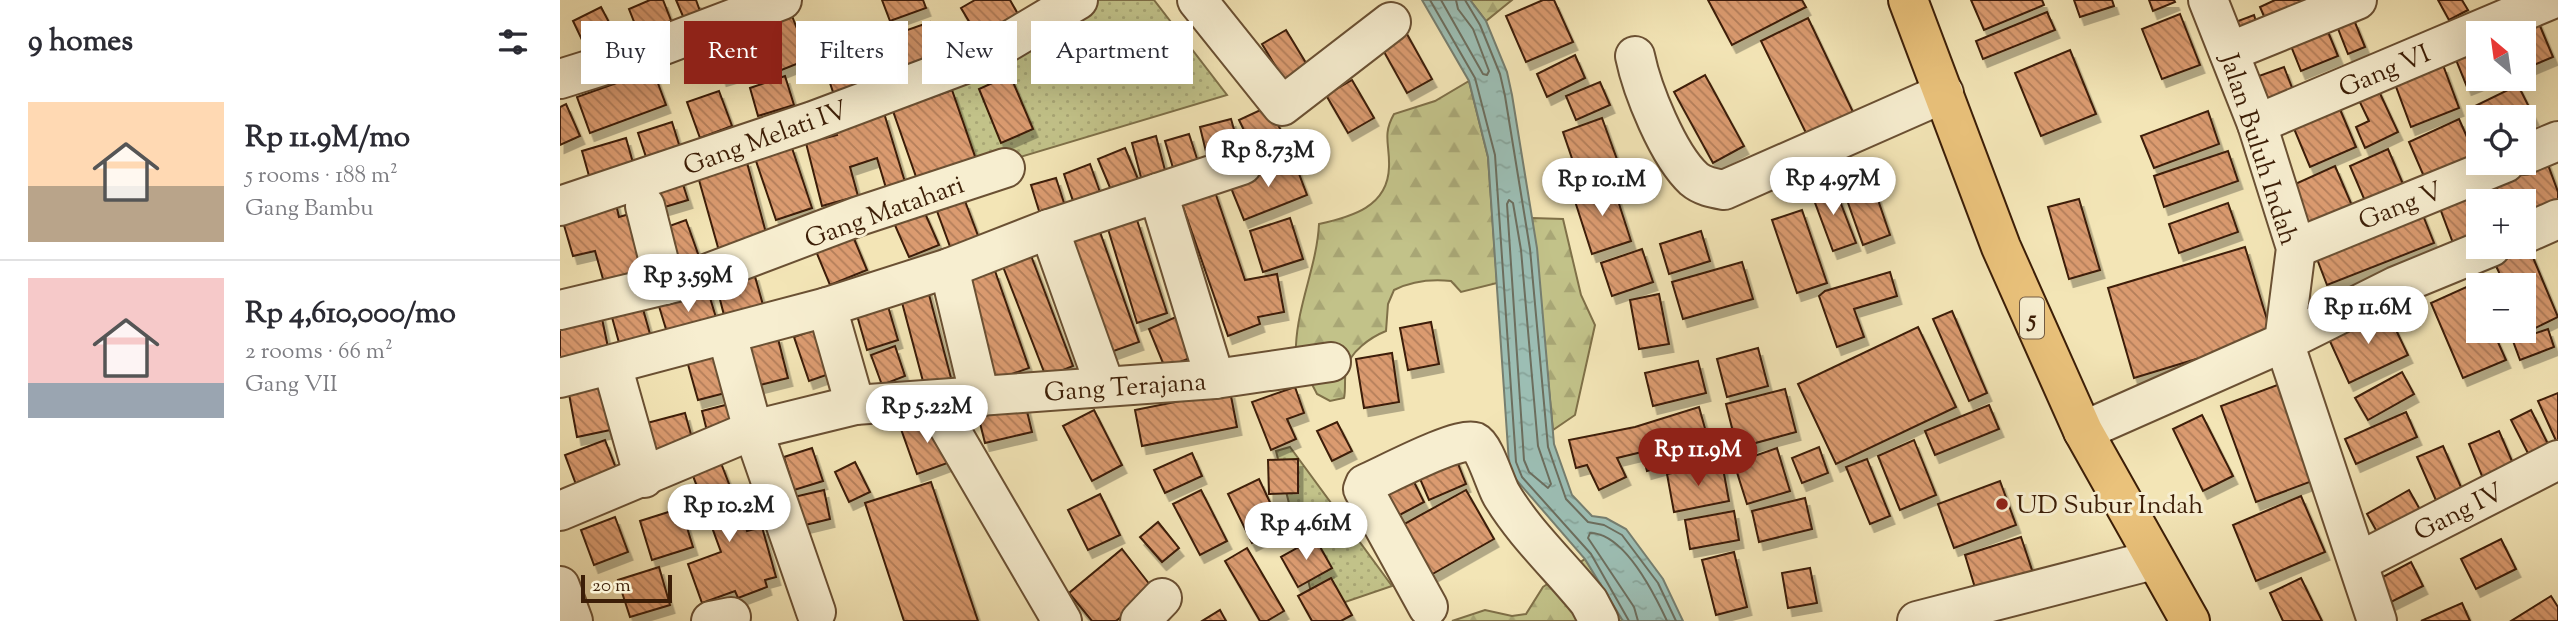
<!DOCTYPE html>
<meta charset="utf-8">
<style>
:root{--surface:#fff;--page:#f2f2f3;--text:#2b2b33;--muted:#7c7c81;--line:#e1e1e2;--accent:#8f2418}
body{margin:0;font-family:"Sorts Mill Goudy",serif;background:var(--page);color:var(--text);height:100vh;display:flex;flex-direction:column;font-size:26px;white-space:nowrap}
*{box-sizing:border-box;margin:0}
p{font-size:23px;color:var(--muted)}
.icon{flex:none;width:38px;height:38px;fill:none;stroke:currentColor;stroke-width:2;stroke-linecap:round;stroke-linejoin:round}
.map{position:relative;flex:1;overflow:hidden}
.drawer{display:flex;flex-direction:column;background:var(--surface);width:560px}
.drawer>*{flex:none}
.top-card{position:absolute;left:21px;top:21px;width:665px;height:63px;display:flex;gap:14px}
.needle{width:46px;rotate:331deg}
.fabs{position:absolute;left:1906px;top:21px;display:grid;gap:14px}
.fabs a{display:grid;place-items:center;width:70px;height:70px;border-radius:0px;background:var(--surface);box-shadow:0 7px 28px #0002;font-size:35px}
.scale{position:absolute;left:21px;bottom:18px;width:91px;box-sizing:border-box;padding-left:7px;border:4px solid #3c1e07;border-top:0;font-size:19px;line-height:24px;white-space:nowrap;color:#3c1e07;-webkit-text-stroke:5px #f7eed0;paint-order:stroke}
.price{position:absolute;translate:-50% -60px;padding:0 16px;border-radius:24px;background:#fff;color:#222;font-size:23px;line-height:46px;filter:drop-shadow(0 2px 4px #0008)}
.price::after{content:'';position:absolute;left:50%;top:42px;width:21px;height:16px;margin-left:-10px;background:inherit;clip-path:polygon(0 0,100% 0,50% 100%)}
.price.on{background:var(--accent);color:#fff}
ul{padding:0;list-style:none}
li{display:flex;align-items:center;gap:21px;height:175px;padding:0 28px}
li+li{border-top:2px solid var(--line)}
li span{display:grid;place-items:center;flex:none;width:196px;height:140px;border-radius:0px;color:#555}
li>.icon{margin-inline-start:auto}
span .icon{width:84px;height:84px;fill:#fffc;stroke-width:1}
li b{font-size:30px}
h2{display:flex;justify-content:space-between;align-items:center;height:84px;padding:0 28px;font-size:30px}
.chip{padding:0 24px;border-radius:0px;background:var(--surface);box-shadow:0 7px 28px #0002;font-size:24px;line-height:63px}
.chip.on{background:var(--accent);color:#fff}
main{display:flex;flex:1;min-height:0}
.map>svg:first-child{display:block}
.grass{fill:url(#grass-dots);stroke:#7f7048;stroke-width:2}
.forest{fill:url(#forest-firs);stroke:#7f7048;stroke-width:2}
.water{fill:url(#water-ripples);stroke:#767e6f;stroke-width:2}
.lines{fill:none;stroke-linecap:round;stroke-linejoin:round}
.shore{stroke:#6c6e5e;stroke-width:2}
.building{fill:url(#building-back-hatch);stroke:#3c1e07;stroke-width:2;filter:url(#shadow)}
.minor-casing{stroke:#6a5033;stroke-width:42}
.highway-casing{stroke:#3c1e07;stroke-width:42}
.minor{stroke:#f7eed0;stroke-width:38}
.highway{stroke:#eac27b;stroke-width:38}
.poi-dot{fill:#8f2418;stroke:#f7eed0;stroke-width:2.5}
.labels{text-anchor:middle;stroke-width:6;stroke-linejoin:round;paint-order:stroke}
.shield{fill:#f7eed0;stroke:#745c43;stroke-width:2}
.shield-label{font-size:24px;font-weight:bold;fill:#3c1e07}
.street-label{font-size:26px;fill:#3c1e07;stroke:#f7eed0}
.poi-label{font-size:26px;fill:#3c1e07;stroke:#f7eed0;text-anchor:start}
</style>
<main>
<section class="drawer">
<h2>9 homes<svg class="icon" aria-label="filters" viewBox="0 0 24 24"><path d="M4 7h16M4 17h16"/><circle cx="9" cy="7" r="2"/><circle cx="15" cy="17" r="2"/></svg></h2>
<ul>
<li><span style="background:linear-gradient(#ffd9b3 60%,#b9a48a 0)"><svg class="icon" aria-label="home" viewBox="0 0 24 24"><path d="M3 11l9-7 9 7M6 9v11h12V9"/></svg></span><div><b>Rp 11.9M/mo</b><p>5 rooms · 188 m²</p><p>Gang Bambu</p></div></li>
<li><span style="background:linear-gradient(#f6c9c9 75%,#9aa5b1 0)"><svg class="icon" aria-label="home" viewBox="0 0 24 24"><path d="M3 11l9-7 9 7M6 9v11h12V9"/></svg></span><div><b>Rp 4,610,000/mo</b><p>2 rooms · 66 m²</p><p>Gang VII</p></div></li>
</ul>
</section>
<div class="map">
<svg width="1998" height="621" viewBox="0 0 1998 621">
<defs>
<pattern id="grass-dots" width="8" height="8" patternUnits="userSpaceOnUse" patternTransform="scale(1.75)"><rect width="8" height="8" fill="#c2c289"/><path d="M2 2h.1M6 6h.1" fill="none" stroke="#a8a675" stroke-width="1.8" stroke-linecap="round"/></pattern>
<pattern id="forest-firs" width="22" height="20" patternUnits="userSpaceOnUse" patternTransform="scale(1.75)"><rect width="22" height="20" fill="#c2c289"/><path d="M5 1l3.5 6h-7zM16 11l3.5 6h-7z" fill="#a8a675"/></pattern>
<pattern id="water-ripples" width="26" height="14" patternUnits="userSpaceOnUse" patternTransform="scale(1.75)"><rect width="26" height="14" fill="#9cbeb4"/><path d="M2 4q2-2 4 0t4 0M15 11q2-2 4 0t4 0" fill="none" stroke="#87a399"/></pattern>
<pattern id="building-back-hatch" width="6" height="6" patternUnits="userSpaceOnUse" patternTransform="scale(1.75)"><rect width="6" height="6" fill="#db9b70"/><path d="M-1 5l2 2M0 0l6 6M5-1l2 2" fill="none" stroke="#b37e5a"/></pattern>
<filter id="shadow"><feDropShadow dx="4.5" dy="8" stdDeviation="0" flood-color="#0004"/></filter>
</defs>
<rect width="100%" height="100%" fill="#f3e5b6"/>
<filter id="stains"><feTurbulence type="fractalNoise" baseFrequency=".00286" numOctaves="4"/><feColorMatrix values="0 0 0 0 .2 0 0 0 0 .09 0 0 0 0 .02 0 0 0 .5 -.17"/></filter>
<radialGradient id="worn" r=".72"><stop offset=".6" stop-color="#630" stop-opacity="0"/><stop offset="1" stop-color="#630" stop-opacity=".3"/></radialGradient>
<!-- grass -->
<g class="grass">
<polygon points="484,0 594,0 667,95 390,178 356,73"/>
<polygon points="730,447 832,586 756,612 716,451"/>
</g>
<!-- forest -->
<g class="forest">
<polygon points="910,0 952,0 926,21"/>
<path d="M909 81 928 157 937 283 901 292 891 281C872 279 852 281 834 290L828 304 826 331C811 337 789 352 786 370 784 379 786 389 784 398L770 401 757 394C751 381 735 358 736 345 738 303 757 265 759 224 791 217 828 207 829 167 830 145 822 135 834 114L875 101Z"/>
<polygon points="972,218 1003,219 1021,295 1035,325 1015,415 993,430"/>
<polygon points="1025,559 1063,621 892,621 925,610 952,616 966,614 983,587"/>
</g>
<!-- water -->
<polygon class="water" points="862,0 910,0 926,21 947,72 952,95 977,248 994,444 1012,495 1032,516 1046,518 1066,529 1103,579 1123,621 1063,621 1025,559 953,476 949,463 928,157 909,81"/>
<g class="lines">
<!-- shore -->
<g class="shore">
<polyline points="870,0 915,78 935,155 956,462 962,477 1031,554 1069,621"/>
<polyline points="881,0 923,74 927,75 929,71 913,29 898,9 896,0"/>
<polyline points="905,0 920,25 940,74 945,96 970,249 988,447 1006,499 1028,522 1044,525 1062,535 1098,583 1116,621"/>
<polygon points="949,200 953,203 961,250 978,446 991,484 988,488 969,472 964,460 947,204"/>
<path d="M1078 621 1074 607 1028 538 1030 533C1064 533 1094 593 1107 621"/>
</g>
</g>
<!-- building -->
<g class="building">
<polygon points="90,0 103,0 112,23 80,37 69,9"/>
<polygon points="116,0 136,0 141,14 125,21"/>
<polygon points="322,0 363,0 366,8 330,21"/>
<polygon points="415,0 450,0 463,23 423,45 401,8"/>
<polygon points="983,0 994,0 1013,42 966,62 946,16"/>
<polygon points="1148,0 1242,0 1246,7 1172,45"/>
<polygon points="1411,0 1482,0 1484,5 1424,30"/>
<polygon points="1514,0 1552,0 1554,6 1520,17"/>
<polygon points="1589,0 1614,0 1615,2 1593,11"/>
<polygon points="1715,0 1746,0 1709,28 1700,7"/>
<polygon points="1878,0 1902,0 1908,10 1889,20"/>
<polygon points="41,7 52,28 23,42 13,21"/>
<polygon points="1487,12 1495,30 1423,59 1416,41"/>
<polygon points="1620,14 1640,65 1602,79 1582,29"/>
<polygon points="1975,14 1993,57 1964,69 1964,33 1932,33"/>
<polygon points="1694,15 1699,31 1675,39 1670,24"/>
<polygon points="232,16 249,59 214,73 197,30"/>
<polygon points="1248,18 1293,112 1247,135 1201,41"/>
<polygon points="1794,20 1805,47 1788,54 1777,26"/>
<polygon points="370,22 383,60 329,78 316,41"/>
<polygon points="843,27 872,79 847,93 818,41"/>
<polygon points="1766,27 1778,56 1741,71 1729,41"/>
<polygon points="180,30 192,69 162,78 150,39"/>
<polygon points="726,30 749,68 725,82 702,44"/>
<polygon points="1918,42 1918,79 1927,79 1907,87 1892,50"/>
<polygon points="283,46 297,88 274,95 260,53"/>
<polygon points="1510,50 1536,114 1481,136 1455,73"/>
<polygon points="1015,55 1025,78 987,97 977,74"/>
<polygon points="1883,65 1899,108 1851,127 1835,84"/>
<polygon points="1724,67 1736,98 1708,108 1696,77"/>
<polygon points="93,70 106,105 30,133 17,97"/>
<polygon points="450,75 473,129 441,143 419,89"/>
<polygon points="1145,75 1184,146 1153,163 1114,92"/>
<polygon points="225,76 234,105 198,116 190,88"/>
<polygon points="792,80 814,118 788,133 766,95"/>
<polygon points="1040,82 1050,105 1016,120 1006,96"/>
<polygon points="1816,85 1838,132 1805,148 1796,127 1809,121 1796,94"/>
<polygon points="1958,85 1974,117 1964,122 1964,117 1918,117 1918,123 1911,108"/>
<polygon points="392,90 420,171 361,191 333,111"/>
<polygon points="159,91 172,126 140,138 127,102"/>
<polygon points="1776,100 1796,147 1750,167 1730,119"/>
<polygon points="6,104 20,136 0,145 0,107"/>
<polygon points="709,106 723,135 693,149 679,120"/>
<polygon points="1648,111 1659,144 1594,168 1581,136"/>
<polygon points="324,113 345,182 326,188 317,158 290,167 298,196 262,206 246,143 277,135 275,129"/>
<polygon points="1042,118 1059,165 1019,179 1003,132"/>
<polygon points="671,119 679,147 647,156 640,127"/>
<polygon points="1899,119 1915,155 1865,179 1849,142"/>
<polygon points="112,122 121,151 88,163 78,133"/>
<polygon points="629,134 641,171 616,178 605,141"/>
<polygon points="596,136 606,174 582,181 572,143"/>
<polygon points="66,138 77,177 33,190 22,151"/>
<polygon points="231,145 252,208 216,220 195,158"/>
<polygon points="565,148 578,179 551,190 538,159"/>
<polygon points="1828,149 1846,191 1808,208 1790,166"/>
<polygon points="1668,151 1678,181 1604,207 1594,176"/>
<polygon points="1984,154 1998,192 1998,213 1964,226 1964,201 1942,201 1931,173"/>
<polygon points="733,158 747,195 684,220 669,183"/>
<polygon points="186,159 209,244 161,258 137,173"/>
<polygon points="1304,159 1330,235 1303,245 1276,169"/>
<polygon points="530,164 541,195 514,204 504,174"/>
<polygon points="1775,166 1796,215 1753,233 1733,185"/>
<polygon points="120,175 128,200 98,209 90,183"/>
<polygon points="496,178 505,206 480,214 471,185"/>
<polygon points="1052,182 1071,241 1032,254 1013,195"/>
<polygon points="1273,183 1296,243 1273,251 1251,192"/>
<polygon points="654,189 685,280 717,274 724,312 698,317 700,324 668,336 621,201"/>
<polygon points="1914,189 1919,201 1918,243 1896,251 1878,203"/>
<polygon points="1519,199 1540,270 1509,279 1488,207"/>
<polygon points="55,200 59,217 73,213 90,261 74,267 78,284 47,293 35,251 13,256 1,215"/>
<polygon points="405,201 420,241 392,252 377,211"/>
<polygon points="1668,203 1678,232 1619,253 1609,224"/>
<polygon points="1860,208 1874,243 1767,285 1754,251"/>
<polygon points="1242,210 1267,283 1237,293 1212,220"/>
<polygon points="364,211 379,245 349,257 334,223"/>
<polygon points="730,218 743,259 703,272 690,231"/>
<polygon points="126,220 142,265 118,274 101,229"/>
<polygon points="577,220 607,313 577,323 548,229"/>
<polygon points="290,229 307,270 270,285 253,244"/>
<polygon points="1141,231 1150,261 1109,274 1100,244"/>
<polygon points="540,232 579,342 548,353 509,243"/>
<polygon points="1685,247 1712,336 1574,378 1548,288"/>
<polygon points="1969,248 1998,317 1967,332 1964,324 1964,285 1945,285 1935,264"/>
<polygon points="1082,249 1093,282 1052,296 1041,263"/>
<polygon points="470,253 513,366 486,377 442,264"/>
<polygon points="1182,262 1193,299 1123,319 1112,282"/>
<polygon points="435,271 469,368 435,380 402,283"/>
<polygon points="1330,272 1337,296 1294,309 1304,337 1277,347 1259,296 1265,291"/>
<polygon points="194,273 205,312 166,323 156,284"/>
<polygon points="1913,284 1918,295 1918,331 1933,331 1946,360 1903,378 1871,303"/>
<polygon points="367,287 391,378 364,385 340,295"/>
<polygon points="147,288 158,324 109,339 98,303"/>
<polygon points="1099,294 1109,344 1079,349 1070,300"/>
<polygon points="81,302 92,341 61,350 50,310"/>
<polygon points="327,303 338,340 307,350 296,312"/>
<polygon points="1826,309 1848,355 1789,383 1768,337"/>
<polygon points="1392,311 1427,393 1409,401 1373,319"/>
<polygon points="41,314 49,352 0,362 0,323"/>
<polygon points="618,316 635,356 605,368 589,329"/>
<polygon points="871,322 879,364 848,370 840,328"/>
<polygon points="1358,327 1396,407 1276,464 1238,384"/>
<polygon points="260,328 275,372 249,381 234,337"/>
<polygon points="1988,329 1994,347 1960,360 1953,341"/>
<polygon points="217,335 228,378 196,386 185,343"/>
<polygon points="335,346 345,376 322,385 311,355"/>
<polygon points="1198,348 1208,386 1167,397 1157,359"/>
<polygon points="159,353 169,392 138,400 127,361"/>
<polygon points="832,353 839,402 804,408 796,359"/>
<polygon points="1138,361 1146,393 1093,406 1085,373"/>
<polygon points="1842,372 1854,394 1808,420 1795,398"/>
<polygon points="51,384 60,428 17,437 9,394"/>
<polygon points="1720,384 1755,480 1696,502 1661,406"/>
<polygon points="735,387 744,413 727,419 736,439 711,450 692,402"/>
<polygon points="1225,389 1236,432 1177,448 1166,404"/>
<polygon points="670,391 677,427 582,446 575,410"/>
<polygon points="1998,393 1998,445 1978,401"/>
<polygon points="173,403 179,427 148,435 142,411"/>
<polygon points="465,403 472,432 425,443 418,415"/>
<polygon points="1429,405 1439,429 1375,455 1365,431"/>
<polygon points="1139,407 1146,432 1120,440 1125,460 1087,471 1082,452 1057,458 1066,477 1039,490 1027,465 1016,468 1009,440 1075,427"/>
<polygon points="534,410 562,465 532,481 503,426"/>
<polygon points="1971,410 1993,454 1973,463 1951,420"/>
<polygon points="1846,412 1857,437 1796,464 1785,439"/>
<polygon points="125,413 135,449 97,460 87,423"/>
<polygon points="1642,415 1673,476 1643,491 1613,429"/>
<polygon points="378,416 393,461 357,474 341,429"/>
<polygon points="777,422 792,451 772,461 757,431"/>
<polygon points="1939,431 1955,468 1924,481 1909,444"/>
<polygon points="45,440 61,481 20,495 5,455"/>
<polygon points="1354,440 1376,495 1340,510 1318,456"/>
<polygon points="1883,446 1904,494 1878,505 1857,457"/>
<polygon points="1259,447 1268,473 1242,483 1232,458"/>
<polygon points="252,448 263,481 234,490 224,457"/>
<polygon points="1217,448 1230,491 1187,504 1174,463"/>
<polygon points="893,451 906,484 869,500 855,467"/>
<polygon points="632,453 642,476 605,493 594,470"/>
<polygon points="738,459 738,493 709,494 708,460"/>
<polygon points="1307,459 1330,516 1310,524 1286,467"/>
<polygon points="295,462 310,492 289,502 275,472"/>
<polygon points="161,463 187,531 202,527 216,577 205,580 207,587 178,598 175,591 142,603 128,564 161,552 132,473"/>
<polygon points="1162,463 1169,501 1114,512 1107,474"/>
<polygon points="846,466 864,502 834,518 815,483"/>
<polygon points="699,479 722,528 692,543 668,494"/>
<polygon points="1440,481 1456,525 1394,548 1378,504"/>
<polygon points="371,482 418,621 344,621 305,503"/>
<polygon points="264,490 270,519 241,526 234,497"/>
<polygon points="641,490 667,541 640,555 613,504"/>
<polygon points="906,490 934,539 869,576 841,526"/>
<polygon points="1849,490 1863,515 1821,539 1807,514"/>
<polygon points="540,494 560,535 528,550 508,510"/>
<polygon points="1741,496 1765,552 1696,581 1673,525"/>
<polygon points="1245,498 1252,529 1199,542 1192,511"/>
<polygon points="121,508 133,547 92,560 80,521"/>
<polygon points="1174,511 1179,540 1130,549 1125,520"/>
<polygon points="55,517 68,552 34,565 21,530"/>
<polygon points="598,522 619,548 602,562 580,537"/>
<polygon points="1461,537 1477,585 1420,604 1405,555"/>
<polygon points="755,538 772,568 738,587 721,557"/>
<polygon points="1941,539 1956,569 1916,589 1901,559"/>
<polygon points="687,548 724,611 707,621 700,621 665,561"/>
<polygon points="562,549 594,590 556,621 532,621 509,593"/>
<polygon points="1174,552 1187,607 1156,615 1142,560"/>
<polygon points="1851,562 1863,586 1831,602 1819,579"/>
<polygon points="99,567 110,605 70,617 58,580"/>
<polygon points="1250,568 1257,603 1228,608 1222,573"/>
<polygon points="771,578 792,615 781,621 752,621 738,596"/>
<polygon points="1741,578 1762,621 1723,621 1710,593"/>
<polygon points="1991,596 1998,607 1998,621 1951,621"/>
<polygon points="1902,603 1910,621 1861,621"/>
<polygon points="660,610 666,621 642,621"/>
</g>
<g class="lines">
<defs>
<g id="minor">
<polyline points="637,0 722,106 831,22"/>
<polyline points="1669,52 1797,0"/>
<path d="M1075 56C1082 90 1108 155 1134 179 1142 186 1153 188 1164 190L1384 93"/>
<polyline points="0,79 80,54 222,0"/>
<polyline points="1697,124 1990,0"/>
<polyline points="1964,155 1998,141"/>
<polyline points="598,193 655,379"/>
<polyline points="0,206 253,121 402,65 444,44 518,0"/>
<polyline points="85,206 105,285"/>
<polyline points="489,229 545,386"/>
<polyline points="1964,234 1998,219"/>
<polyline points="1736,248 1945,163"/>
<polyline points="389,268 420,397"/>
<polyline points="267,307 295,405"/>
<polyline points="0,310 138,277 299,216 445,168"/>
<polyline points="167,335 193,430 256,612"/>
<polyline points="52,365 84,478"/>
<polyline points="0,378 267,307 389,268 489,229 682,165"/>
<polyline points="373,400 502,621"/>
<polyline points="1523,431 1724,342 1736,248 1697,124 1648,0"/>
<polyline points="0,511 193,430 295,405 655,379 771,362"/>
<polyline points="1798,562 1998,460"/>
<polyline points="0,586 13,621"/>
<path d="M868 607 803 489 805 484C824 476 898 436 915 442 924 446 935 483 941 494 964 533 1000 566 1029 602L1039 621"/>
<polyline points="151,621 171,617"/>
<polyline points="580,621 602,598"/>
<polyline points="1357,621 1593,560"/>
<polyline points="1817,621 1724,342 1836,286 1931,247"/>
</g>
<polyline id="highway" points="1348,0 1441,247 1523,431 1630,621"/>
</defs>
<!-- minor casing -->
<use href="#minor" class="minor-casing"/>
<!-- highway casing -->
<use href="#highway" class="highway-casing"/>
<!-- minor -->
<use href="#minor" class="minor"/>
<!-- highway -->
<use href="#highway" class="highway"/>
</g>
<!-- markers -->
<circle class="poi-dot" cx="1442" cy="504" r="7"/>
<g class="labels">
<!-- shield labels -->
<rect class="shield" x="1460" y="297.5" width="24" height="41" rx="5"/>
<g class="shield-label">
<text x="1472" y="326">5</text>
</g>
<!-- street labels -->
<g class="street-label">
<text transform="translate(1824 70) rotate(-23)" y="9">Gang VI</text>
<text transform="translate(205 137) rotate(-20)" y="9">Gang Melati IV</text>
<text transform="translate(1700 149) rotate(72)" y="9">Jalan Buluh Indah</text>
<text transform="translate(1840 205) rotate(-22)" y="9">Gang V</text>
<text transform="translate(324 211) rotate(-20)" y="9">Gang Matahari</text>
<text transform="translate(565 386) rotate(-4)" y="9">Gang Terajana</text>
<text transform="translate(1898 511) rotate(-27)" y="9">Gang IV</text>
</g>
<!-- poi labels -->
<g class="poi-label">
<text x="1456" y="513">UD Subur Indah</text>
</g>
</g>
<rect width="100%" height="100%" filter="url(#stains)"/>
<rect width="100%" height="100%" fill="url(#worn)"/>
</svg>
<div class="fabs">
<a><svg class="needle" viewBox="-14 -14 28 28"><path d="M0-13l5 13h-10z" fill="#e53935"/><path d="M0 13l5-13h-10z" fill="#7c7c81"/></svg></a>
<a><svg class="icon" aria-label="locate" viewBox="0 0 24 24"><circle cx="12" cy="12" r="6"/><path d="M12 2v4M12 18v4M2 12h4M18 12h4"/></svg></a>
<a>+</a>
<a>−</a>
</div>
<div class="scale">20 m</div>
<b class="price" style="left:708px;top:189px">Rp 8.73M</b>
<b class="price" style="left:1273px;top:217px">Rp 4.97M</b>
<b class="price" style="left:1042px;top:218px">Rp 10.1M</b>
<b class="price" style="left:128px;top:314px">Rp 3.59M</b>
<b class="price" style="left:1808px;top:346px">Rp 11.6M</b>
<b class="price" style="left:367px;top:445px">Rp 5.22M</b>
<b class="price on" style="left:1138px;top:488px">Rp 11.9M</b>
<b class="price" style="left:169px;top:544px">Rp 10.2M</b>
<b class="price" style="left:746px;top:562px">Rp 4.61M</b>
<div class="top-card">
<a class="chip">Buy</a>
<a class="chip on">Rent</a>
<a class="chip">Filters</a>
<a class="chip">New</a>
<a class="chip">Apartment</a>
</div>
</div>
</main>
